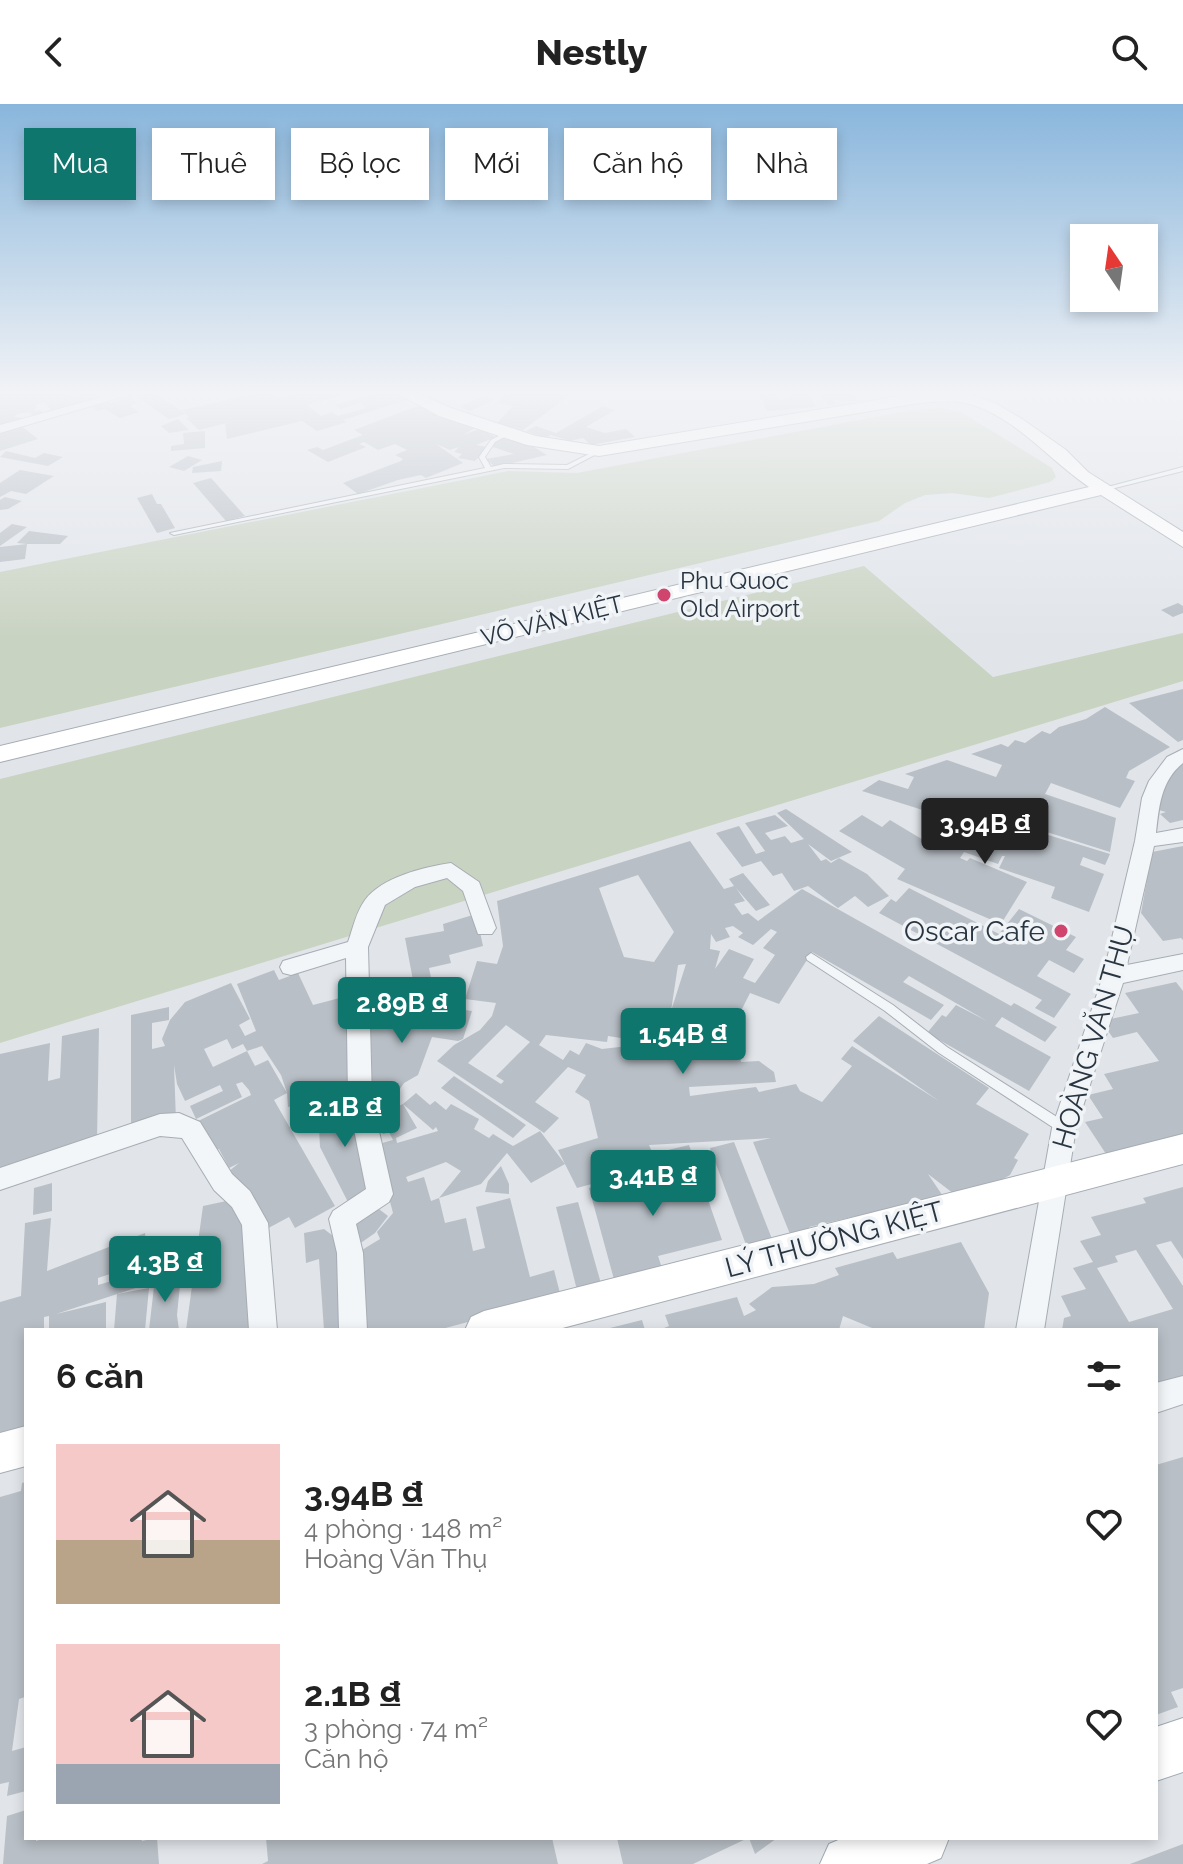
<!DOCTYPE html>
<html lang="vi">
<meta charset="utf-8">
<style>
:root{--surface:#fff;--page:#f6f6f6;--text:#222;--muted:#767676;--accent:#0f766e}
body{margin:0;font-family:Raleway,sans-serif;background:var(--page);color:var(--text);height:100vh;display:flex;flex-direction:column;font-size:30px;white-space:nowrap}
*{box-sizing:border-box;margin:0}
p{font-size:26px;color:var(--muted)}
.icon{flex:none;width:44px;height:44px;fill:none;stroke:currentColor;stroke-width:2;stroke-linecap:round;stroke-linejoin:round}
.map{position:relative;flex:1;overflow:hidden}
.sheet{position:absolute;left:24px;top:1224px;width:1134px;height:512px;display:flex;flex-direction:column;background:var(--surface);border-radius:0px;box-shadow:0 4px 12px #0003}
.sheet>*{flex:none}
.guide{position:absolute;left:24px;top:24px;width:1136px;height:72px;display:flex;gap:16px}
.needle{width:52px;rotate:347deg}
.buttons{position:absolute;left:1070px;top:120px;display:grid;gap:16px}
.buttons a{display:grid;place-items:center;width:88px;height:88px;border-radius:0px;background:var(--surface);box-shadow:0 4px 12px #0003;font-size:40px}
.price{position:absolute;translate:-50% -68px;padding:0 18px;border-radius:8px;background:var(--accent);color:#fff;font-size:26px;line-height:52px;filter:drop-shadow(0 2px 4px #0008)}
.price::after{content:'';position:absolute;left:50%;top:48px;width:24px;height:18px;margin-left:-12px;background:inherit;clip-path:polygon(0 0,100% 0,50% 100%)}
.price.current{background:#222;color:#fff}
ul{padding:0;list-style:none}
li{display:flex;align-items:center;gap:24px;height:200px;padding:0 32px}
li span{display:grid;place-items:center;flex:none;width:224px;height:160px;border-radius:0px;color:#555}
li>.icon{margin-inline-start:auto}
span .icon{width:96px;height:96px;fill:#fffc;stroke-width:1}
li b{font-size:34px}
h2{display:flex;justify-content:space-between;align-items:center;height:96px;padding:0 32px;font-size:34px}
.chip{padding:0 28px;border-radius:0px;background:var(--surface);box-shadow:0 4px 12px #0003;font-size:28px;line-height:72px}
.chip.current{background:var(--accent);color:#fff}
header{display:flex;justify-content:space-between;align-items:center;height:104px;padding:0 32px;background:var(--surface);font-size:36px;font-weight:800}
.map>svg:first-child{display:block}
.green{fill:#c9d3c2}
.building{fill:#b8bfc6;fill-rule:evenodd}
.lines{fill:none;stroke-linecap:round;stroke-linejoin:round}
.lane-casing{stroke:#a6adb4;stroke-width:2}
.street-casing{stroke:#a6adb4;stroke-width:2}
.secondary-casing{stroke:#a6adb4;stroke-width:2}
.primary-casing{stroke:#a0abb5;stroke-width:2}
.lane{fill:#f3f6f8;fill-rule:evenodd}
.street{fill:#f3f6f8;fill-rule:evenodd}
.secondary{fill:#fff;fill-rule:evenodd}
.primary{fill:#fff;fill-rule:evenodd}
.poi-dot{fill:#cf456d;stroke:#f0f4f7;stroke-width:3}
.labels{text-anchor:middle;stroke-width:7;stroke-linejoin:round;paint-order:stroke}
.far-poi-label{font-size:24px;fill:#293541;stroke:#f0f4f7;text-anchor:start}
.far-street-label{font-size:24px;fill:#293541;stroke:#f0f4f7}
.poi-label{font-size:28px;fill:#293541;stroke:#f0f4f7;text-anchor:end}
.street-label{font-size:28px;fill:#293541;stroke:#f0f4f7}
</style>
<header><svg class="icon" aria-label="back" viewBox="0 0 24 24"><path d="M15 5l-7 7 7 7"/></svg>Nestly<svg class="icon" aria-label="search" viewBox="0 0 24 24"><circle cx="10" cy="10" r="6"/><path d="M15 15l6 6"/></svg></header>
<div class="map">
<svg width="1183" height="1760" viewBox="0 0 1183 1760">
<rect width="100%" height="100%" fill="#e1e5ea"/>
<!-- green -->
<g class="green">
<polygon points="941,304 961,308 1052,364 1056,373 1050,378 989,394 952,389 925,391 905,399 879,417 0,624 0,468 508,367 577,369 912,306"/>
<polygon points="864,462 993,573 1183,529 1183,577 0,939 0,675"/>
</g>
<!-- building -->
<g class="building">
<polygon points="0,289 68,289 70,292 94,289 99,296 51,307 45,298 37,300 34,307 40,306 48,311 37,314 29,308 17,310 14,313 30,315 0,325"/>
<polygon points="155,289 186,310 182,306 260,289 281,289 276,291 281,293 296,289 349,289 307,301 321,312 332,308 338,312 366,304 360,299 341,305 335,301 375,289 400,289 410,295 343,316 347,318 317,327 302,317 227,335 225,320 231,318 199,326 186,314 189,313 186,310 169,315 133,290"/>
<polygon points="505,289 564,289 571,290 523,326 497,319 513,302 498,299"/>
<polygon points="758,289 775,289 779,296 789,295 786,289 808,289 816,303 767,307"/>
<polygon points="819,289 852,289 858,297 833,296 837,300 828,301"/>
<polygon points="129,293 138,299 130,302 139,308 120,314 105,305 98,307 92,303 106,296 111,299"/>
<polygon points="487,293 494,296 470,307 460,303 476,295"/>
<polygon points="420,301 452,317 457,315 475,324 463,331 479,325 496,333 476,341 488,343 475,357 458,354 462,350 454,348 459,343 450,346 436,340 463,359 426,374 421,371 398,376 358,390 343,379 401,357 403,355 395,351 407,346 395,340 378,346 364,338 359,340 366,343 328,358 307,346 317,343 323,346 363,331 354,326"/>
<polygon points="603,302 615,306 586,323 605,329 626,325 635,333 591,341 583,334 570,337 551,331 545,334 526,327 536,322 556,329"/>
<polygon points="178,315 189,326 169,329 161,322"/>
<polygon points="20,321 38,335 0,347 0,327"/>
<polygon points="205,327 205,344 171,347 171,342 184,340 183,329"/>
<polygon points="504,334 529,340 547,351 495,363 486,355 514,350 490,342"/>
<polygon points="6,347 35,354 44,349 63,353 48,362 0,353"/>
<polygon points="188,352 202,356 184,367 169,363"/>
<polygon points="222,357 221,367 192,369 193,363"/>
<polygon points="20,366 54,372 26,390 11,387 0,393 0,379"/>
<polygon points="211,374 245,412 226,417 193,379"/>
<polygon points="152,390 157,400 161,400 175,424 157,429 137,394"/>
<polygon points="5,393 22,397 8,405 0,406 0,396"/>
<polygon points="12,420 27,423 0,442 0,429"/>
<polygon points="29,427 68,432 60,440 27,440 25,455 0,458 0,443 27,440 17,439"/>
<polygon points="1178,499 1183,502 1183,509 1173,513 1161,506"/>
<polygon points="1183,585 1183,636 1178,638 1129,599"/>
<polygon points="1105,603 1170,643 1129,667 1126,674 1135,677 1120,704 1051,679 1045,690 1116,714 1110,748 999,713 993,728 862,687 879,676 908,685 914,673 905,670 947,656 996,673 1002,661 971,650 1001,640 1008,643 1015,636 1025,639 1042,627 1050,630 1059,623 1086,615"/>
<polygon points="1183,660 1183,716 1170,719 1160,710 1166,708 1155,705 1170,668"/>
<polygon points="786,705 852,748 831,757 808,740 821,757 826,755 831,759 839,754 867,770 889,792 868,803 855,792 838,804 808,782 794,787 782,769 773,772 761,757 742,763 716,729 739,722 756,750 765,747 745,719 775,711 788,722 765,729 771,736 785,732 791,739 804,735 777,709"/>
<polygon points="862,711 882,723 890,716 925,737 930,730 946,736 952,726 967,731 962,741 966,743 976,725 1012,738 1019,722 1110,750 1105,761 1083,753 1080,761 1104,770 1089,808 1051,794 1055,783 999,764 1005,752 1002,752 998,760 964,748 960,754 967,757 970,754 1027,778 1001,820 897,775 905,765 839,727"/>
<path d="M690 737 724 785 734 782 729 775 743 769 770 801 756 807 736 784 745 797 734 800 742 811 748 809 758 817 802 785 1011 902 1014 899 1057 923 1045 938 1002 913 995 922 1051 953 1029 987 927 929 942 911 946 913 956 901 987 917 909 872 903 878 944 901 931 916 812 848 779 900 750 889 731 927 711 922 710 926H687L630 917 627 935 608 932 607 938 546 931 539 941 563 956 570 946 579 951 586 939 602 945 637 941 636 929 685 926 687 939 737 937 741 958 759 957 774 968 776 978 689 983 690 992 756 983 759 988 796 980 800 987 822 998 852 962 841 955 852 942 939 997 853 937 879 912 989 984 976 1000 1029 1030 1014 1054 1018 1056 1010 1071 991 1082 958 1093 928 1070 949 1101 860 1121 856 1112 809 1123 812 1130 792 1135 753 1038 771 1034 649 1041 658 1062 577 1084 565 1060 531 1079 507 1049 481 1080 439 1094 461 1067 446 1058 406 1073 408 1078 424 1073 431 1097 439 1094 445 1119 466 1114 473 1147 485 1144 476 1103 510 1094 530 1173 554 1166 561 1193 438 1226H358L352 1152 380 1135 377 1128 393 1109 375 1041 393 1036 389 1028 383 1030 374 1013 403 1000 417 1024 396 1034 397 1039 438 1027 436 1023 433 1026 403 1000 416 989 430 1001 435 997 446 1006 451 1000 479 1015 474 1025 489 1034 493 1030 513 1042 540 1027 565 1060 558 1046 598 1034 589 997 575 988 586 971 568 963 535 998 559 1014 544 1029 537 1024 437 957 454 941 480 926 492 912 496 899 465 895 477 857 497 860 503 842 497 797ZM638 771 674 828 654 858 624 853 599 784ZM733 822 743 829 738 833 753 841 771 825 777 828 763 844 775 851 755 879 743 874 754 855 729 845 715 865 720 847 710 845 711 830 716 838 730 833 725 824ZM686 860 671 907 678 861ZM506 921 530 938 496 972 504 977 501 980 468 959Z"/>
<polygon points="1183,742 1183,836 1181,834 1163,837 1141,809 1152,748"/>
<polygon points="909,784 999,830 1019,805 1076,833 1066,846 1084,855 1074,869 1049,856 1037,872 1071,890 1054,914 1035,904 1042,896 879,809 891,795 896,798"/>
<polygon points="476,810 483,842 449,851 451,859 429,864 433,883 415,887 405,834 444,827 443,820"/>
<path d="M274 866 279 876 298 869 313 901 355 890 354 986 288 1003 287 989 274 996 335 1102 295 1124 289 1113 261 1128 222 1073 239 1059 229 1064 219 1045 207 1051 192 1020 251 991 249 986 242 978 236 980 242 993 196 1015 190 1002 223 987 220 981 185 997 177 980 174 961 176 1017 131 1027V911L169 903V916L152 919V945L165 942 162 935 170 916 185 898 231 879 250 915 239 921 245 932 256 927 237 880ZM227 935 232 945 243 940 247 947 213 963 204 945ZM262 942 281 971 287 989 268 956 255 962 247 947Z"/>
<polygon points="1176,878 1183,887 1183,1035 1108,1053 1085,1018 1103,1014 1088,991 1113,985 1104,970 1159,957 1137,928 1113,934 1101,917 1139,909 1125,889"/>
<polygon points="375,893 472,907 463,935 458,937 432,933 418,971 404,979 393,995 382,1002 383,1007 365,1015 360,977 372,949 361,947 363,922"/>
<polygon points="99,924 97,1036 0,1067 0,950 50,939 48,977 60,974 62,932"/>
<polygon points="454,972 509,1009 526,1021 513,1034 441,984"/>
<polygon points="357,997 378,1088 350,1102 320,1043 319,1024 309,1025 308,1005"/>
<polygon points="734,1038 774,1140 748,1146 710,1044"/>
<polygon points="689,1041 722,1136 658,1152 663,1167 615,1179 589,1084 663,1067 671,1093 684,1090 668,1046"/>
<polygon points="501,1062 509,1080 509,1090 485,1088 488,1077"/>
<polygon points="52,1079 52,1107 33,1111 34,1084"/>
<path d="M1183 1083V1155L1171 1137 1156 1141 1183 1182V1275L1156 1283V1226H1062L1064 1214 1071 1212 1061 1192 1086 1185 1073 1164 1093 1158 1080 1137 1101 1131 1091 1113 1146 1099 1143 1094ZM1136 1146 1173 1205 1129 1218 1097 1164 1118 1158 1115 1152Z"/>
<polygon points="231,1096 253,1131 260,1226 186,1226 203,1102"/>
<polygon points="578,1098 602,1183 578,1190 556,1103"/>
<polygon points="375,1102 388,1112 375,1129 355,1143 349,1116"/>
<path d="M51 1114 47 1167 145 1129 151 1179 56 1210 106 1198V1226H49V1212L44 1213V1226H26V1337L0 1343V1198L21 1192 25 1119ZM121 1158 122 1174 98 1181V1174L116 1168 114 1160Z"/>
<polygon points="324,1125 337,1135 351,1226 324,1226 319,1155 306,1159 304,1129"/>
<polygon points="961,1138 989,1189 984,1226 877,1226 843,1212 839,1226 659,1226 669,1222 665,1211 737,1193 744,1212 756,1206 749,1200 772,1183 814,1180 839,1171 835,1164 893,1148 897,1155"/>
<polygon points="181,1171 177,1211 179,1226 149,1226 155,1174"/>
<polygon points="149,1184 145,1226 114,1226 117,1190"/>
<polygon points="642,1216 645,1226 607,1226 606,1225"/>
<polygon points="1183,1353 1183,1584 1171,1588 1178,1603 1156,1611 1156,1361"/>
<polygon points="26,1378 26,1580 25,1593 19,1595 12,1647 26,1643 26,1687 7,1692 9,1678 0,1680 0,1393 21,1387 22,1379"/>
<polygon points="26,1706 26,1734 36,1734 36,1737 46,1734 141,1734 142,1737 157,1734 159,1760 3,1760 7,1712"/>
<polygon points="266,1734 552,1734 558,1760 262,1760 268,1757"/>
<polygon points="617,1734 748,1734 693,1760 623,1760"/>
<polygon points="749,1734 777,1734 755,1750"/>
<polygon points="1183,1740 1183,1760 1130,1760"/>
</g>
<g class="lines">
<defs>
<g id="lane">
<polygon points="508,327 511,329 510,330 495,338 485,353 491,363 504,360 567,361 597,346 602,347 568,365 504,364 174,431 170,429 485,364 479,353 491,336"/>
<polygon points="1183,363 1183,367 1103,387 1100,385"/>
<polygon points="811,849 893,901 947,943 1068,1020 1070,1024 1068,1028 1064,1029 1060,1028 939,949 885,907 807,856 806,853"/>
</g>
<g id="street">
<polygon points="117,289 135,289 0,329 0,321"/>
<path d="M1183 645V659C1161 677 1159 702 1156 729L1183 724V738L1154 742 1127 861 1183 850V866L1123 879 1076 1024 1044 1226H1016L1052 1024 1103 872 1135 737 1142 694 1149 677 1167 653Z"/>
<path d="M451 759 479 778 496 824 492 830H478L463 787 447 774 415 783 385 801 368 843 372 996 393 1090 389 1098 356 1120 363 1149 367 1226H339L337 1149 329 1115 333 1107 366 1085 348 996 346 854 291 871 283 869 280 863 283 857 348 838C353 824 356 808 365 796 382 773 424 763 451 759Z"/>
<polygon points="179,1009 200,1018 232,1070 250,1087 268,1119 277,1226 249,1226 242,1121 232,1103 214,1086 182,1034 160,1032 0,1086 0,1064 160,1010"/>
<polygon points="1183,1272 1183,1300 1156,1309 1156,1279"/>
</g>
<g id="secondary">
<path d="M397 289H417L451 304 536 332 599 342 913 290H968L993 298 1022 315 1066 346 1088 368 1183 428V443L1101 391 0 658V642L1089 383C1050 357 1017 314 970 300 952 295 931 298 913 300L599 352 527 341 439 312Z"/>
<polygon points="1183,1030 1183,1060 555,1226 465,1226 471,1213 484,1207"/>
<polygon points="26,1322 26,1362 0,1369 0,1329"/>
</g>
<g id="primary">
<polygon points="1183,1614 1183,1668 1156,1677 1156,1623"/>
<polygon points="843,1734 949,1734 941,1754 927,1760 820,1760 829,1740"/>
</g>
</defs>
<!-- lane casing -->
<use href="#lane" class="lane-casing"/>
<!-- street casing -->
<use href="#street" class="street-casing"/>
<!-- secondary casing -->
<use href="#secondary" class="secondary-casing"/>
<!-- primary casing -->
<use href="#primary" class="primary-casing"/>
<!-- lane -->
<use href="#lane" class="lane"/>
<!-- street -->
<use href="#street" class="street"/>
<!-- secondary -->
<use href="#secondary" class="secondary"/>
<!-- primary -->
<use href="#primary" class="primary"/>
</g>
<!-- sky -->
<linearGradient id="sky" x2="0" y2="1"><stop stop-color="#89b6dc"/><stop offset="0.54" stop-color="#f2f3f6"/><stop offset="1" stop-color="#f2f3f6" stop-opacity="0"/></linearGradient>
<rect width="1183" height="535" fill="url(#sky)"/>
<!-- markers -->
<g class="poi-dot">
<circle cx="664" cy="491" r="8"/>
<circle cx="1061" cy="827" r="8"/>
</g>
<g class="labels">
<!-- far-poi labels -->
<g class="far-poi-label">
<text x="680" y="485">Phu Quoc<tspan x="680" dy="28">Old Airport</tspan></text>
</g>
<!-- far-street labels -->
<g class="far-street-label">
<text transform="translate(552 517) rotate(-14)" y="8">VÕ VĂN KIỆT</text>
</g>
<!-- poi labels -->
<g class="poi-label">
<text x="1045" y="837">Oscar Cafe</text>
</g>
<!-- street labels -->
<g class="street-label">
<text transform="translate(1093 933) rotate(-74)" y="10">HOÀNG VĂN THỤ</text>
<text transform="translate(834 1135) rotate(-15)" y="10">LÝ THƯỜNG KIỆT</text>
</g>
</g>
</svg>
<div class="buttons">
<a><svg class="needle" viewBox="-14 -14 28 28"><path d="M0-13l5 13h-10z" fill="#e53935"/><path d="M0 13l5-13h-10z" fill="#767676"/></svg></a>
</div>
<b class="price current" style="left:985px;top:762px">3.94B ₫</b>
<b class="price" style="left:402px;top:941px">2.89B ₫</b>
<b class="price" style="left:683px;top:972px">1.54B ₫</b>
<b class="price" style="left:345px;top:1045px">2.1B ₫</b>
<b class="price" style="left:653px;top:1114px">3.41B ₫</b>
<b class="price" style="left:165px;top:1200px">4.3B ₫</b>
<div class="guide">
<a class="chip current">Mua</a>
<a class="chip">Thuê</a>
<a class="chip">Bộ lọc</a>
<a class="chip">Mới</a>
<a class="chip">Căn hộ</a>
<a class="chip">Nhà</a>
</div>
<section class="sheet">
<h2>6 căn<svg class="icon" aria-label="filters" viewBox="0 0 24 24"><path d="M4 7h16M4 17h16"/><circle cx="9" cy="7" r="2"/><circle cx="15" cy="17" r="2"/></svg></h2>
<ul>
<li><span style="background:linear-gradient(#f6c9c9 60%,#b9a48a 0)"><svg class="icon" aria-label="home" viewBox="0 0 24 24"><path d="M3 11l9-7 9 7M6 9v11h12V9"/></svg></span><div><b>3.94B ₫</b><p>4 phòng · 148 m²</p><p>Hoàng Văn Thụ</p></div><svg class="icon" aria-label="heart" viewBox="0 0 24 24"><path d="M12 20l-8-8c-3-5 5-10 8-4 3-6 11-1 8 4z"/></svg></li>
<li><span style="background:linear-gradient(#f6c9c9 75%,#9aa5b1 0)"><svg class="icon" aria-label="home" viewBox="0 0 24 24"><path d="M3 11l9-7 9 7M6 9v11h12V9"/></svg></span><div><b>2.1B ₫</b><p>3 phòng · 74 m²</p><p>Căn hộ</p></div><svg class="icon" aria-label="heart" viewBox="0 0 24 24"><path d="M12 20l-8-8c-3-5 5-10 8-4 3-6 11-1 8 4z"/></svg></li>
</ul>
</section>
</div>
